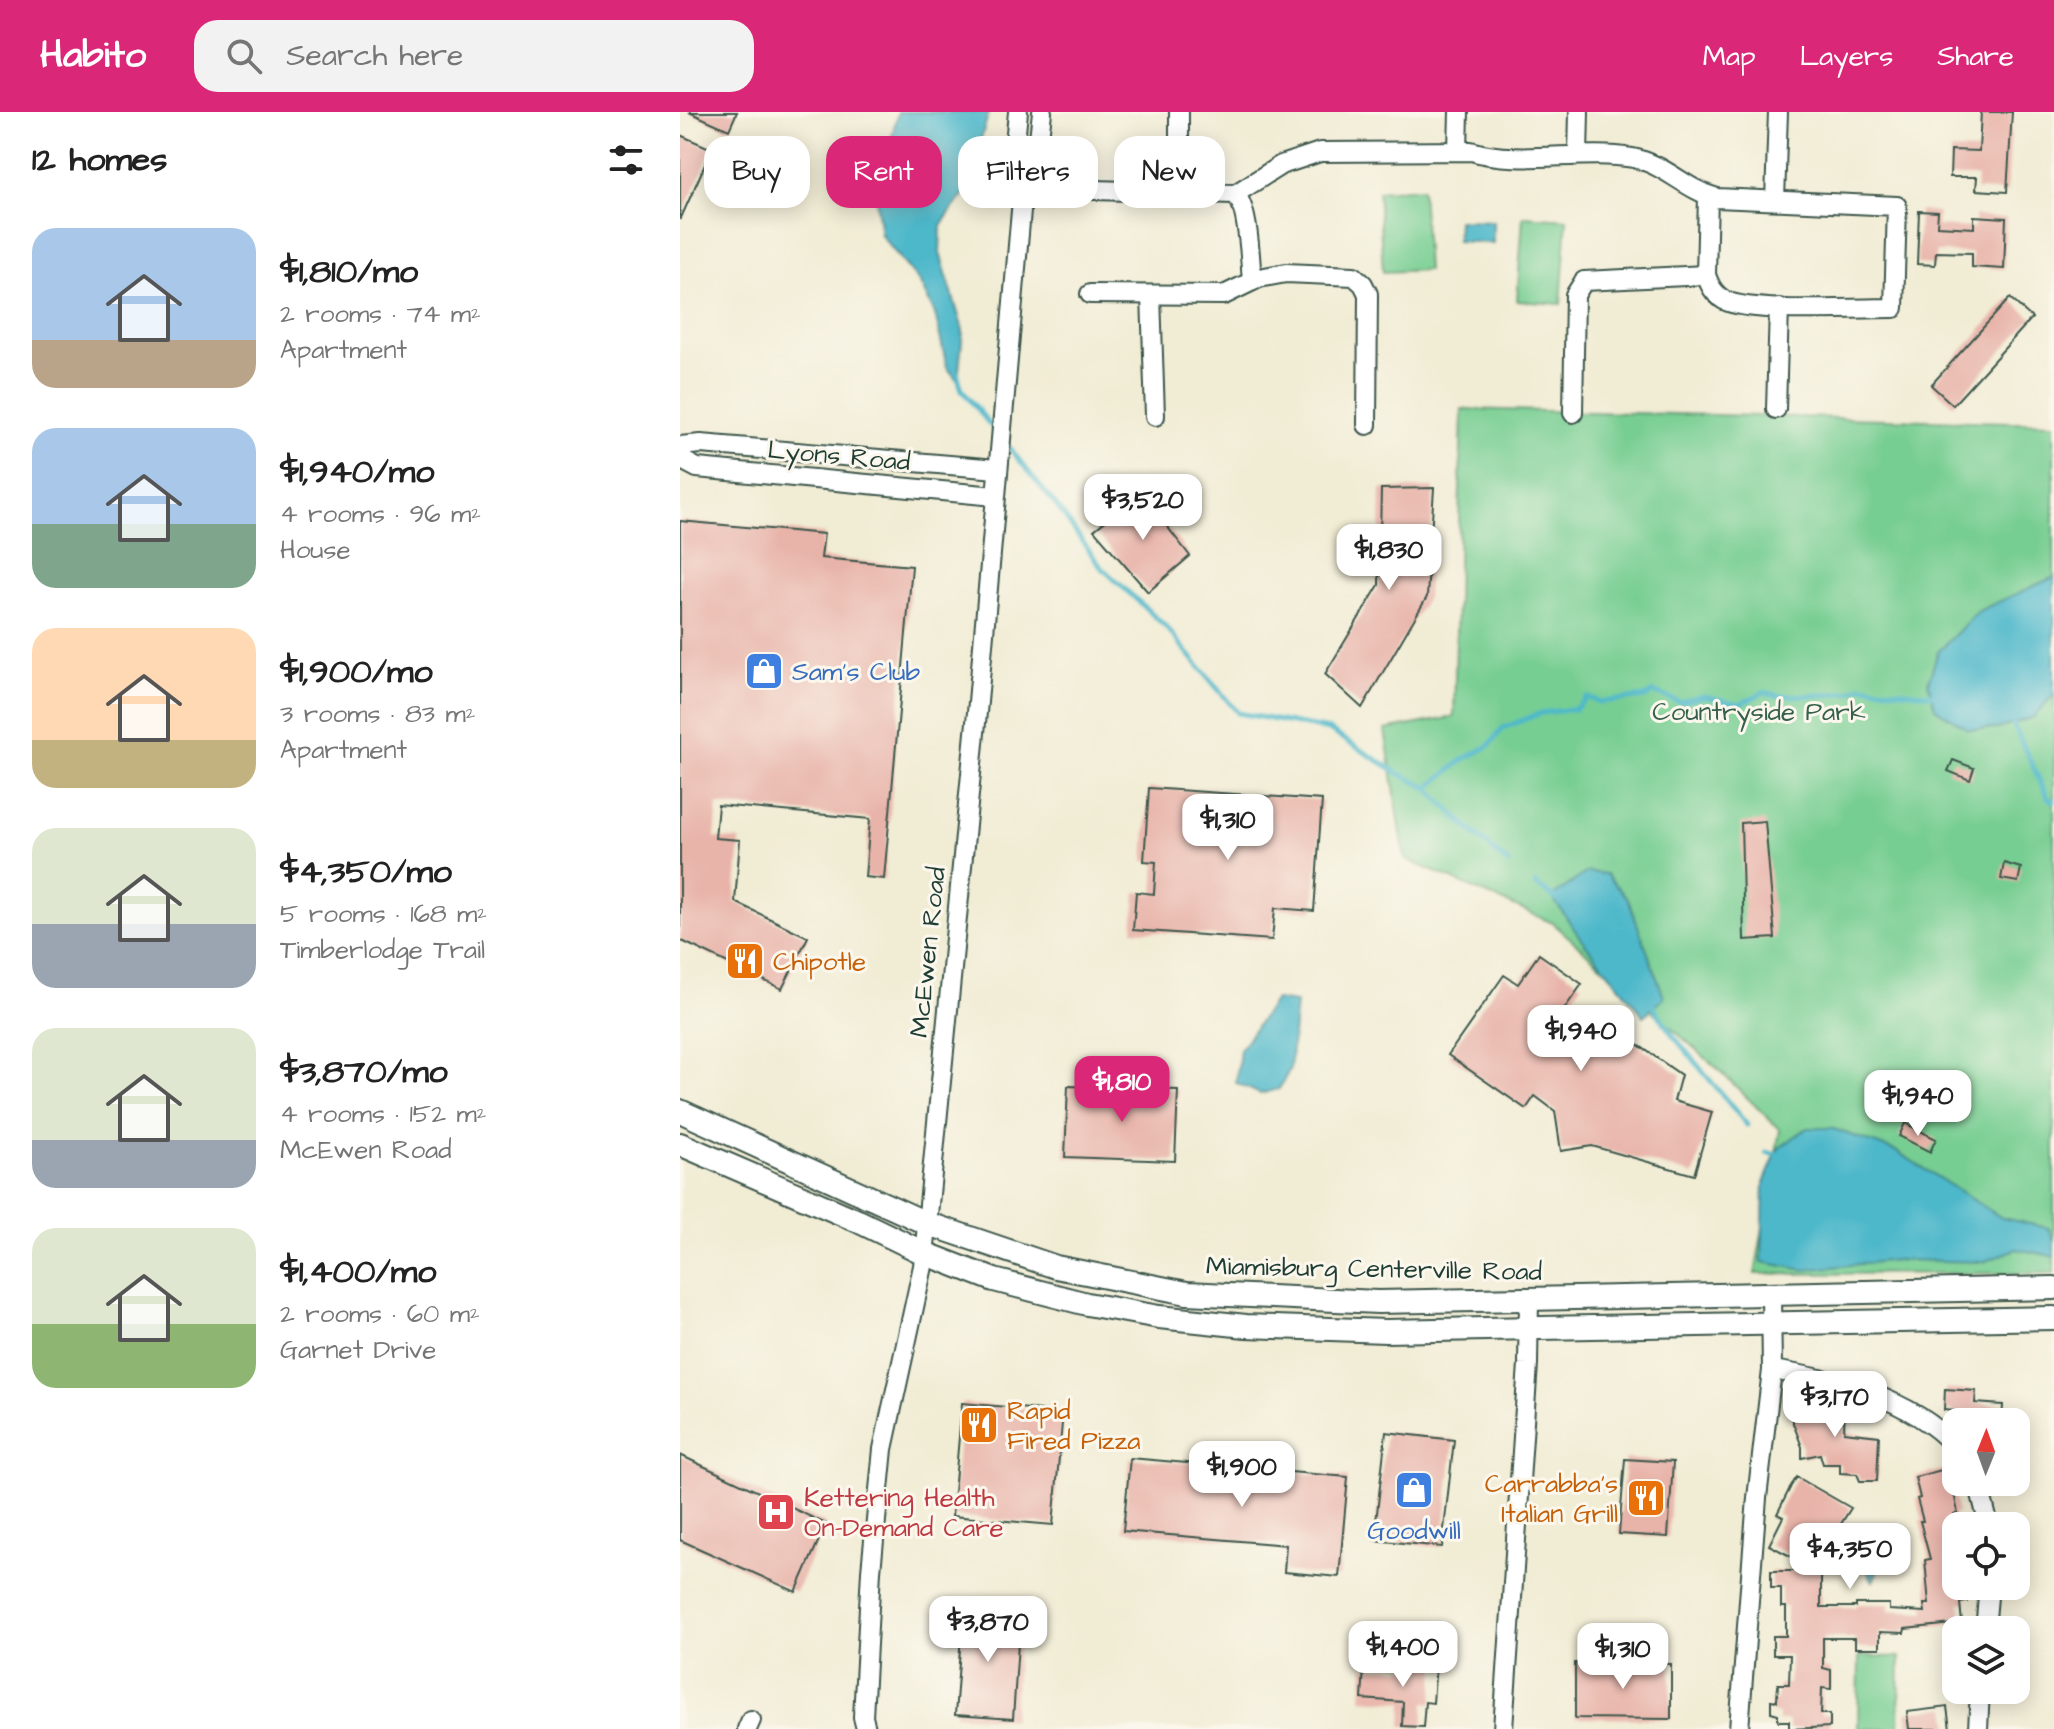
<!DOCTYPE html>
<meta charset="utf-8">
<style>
:root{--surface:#fff;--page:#f2f2f2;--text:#222;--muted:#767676;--accent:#db2777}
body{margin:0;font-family:"Architects Daughter",sans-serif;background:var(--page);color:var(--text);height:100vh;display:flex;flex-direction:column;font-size:30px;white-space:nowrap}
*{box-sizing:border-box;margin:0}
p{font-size:26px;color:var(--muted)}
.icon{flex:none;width:44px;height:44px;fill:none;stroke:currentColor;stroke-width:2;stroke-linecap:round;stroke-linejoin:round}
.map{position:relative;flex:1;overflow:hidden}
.panel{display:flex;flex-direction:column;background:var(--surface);width:680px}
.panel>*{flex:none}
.banner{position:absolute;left:24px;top:24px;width:760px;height:72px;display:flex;gap:16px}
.needle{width:52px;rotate:1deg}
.fabs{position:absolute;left:1262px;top:1296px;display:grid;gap:16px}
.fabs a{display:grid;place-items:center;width:88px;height:88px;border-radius:16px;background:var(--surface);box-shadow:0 4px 20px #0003;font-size:40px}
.price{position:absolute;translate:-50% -68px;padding:0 18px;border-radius:16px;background:#fff;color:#222;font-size:26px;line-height:52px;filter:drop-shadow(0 2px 4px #0008)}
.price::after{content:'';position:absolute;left:50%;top:48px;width:24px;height:18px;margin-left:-12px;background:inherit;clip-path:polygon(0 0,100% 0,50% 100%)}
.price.selected{background:var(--accent);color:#fff}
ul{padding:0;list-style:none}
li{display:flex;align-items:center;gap:24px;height:200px;padding:0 32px}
li span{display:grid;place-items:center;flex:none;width:224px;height:160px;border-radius:24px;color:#555}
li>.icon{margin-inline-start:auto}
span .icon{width:96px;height:96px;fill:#fffc;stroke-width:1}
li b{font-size:34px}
h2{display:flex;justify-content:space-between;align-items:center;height:96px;padding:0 32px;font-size:34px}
.pill{padding:0 28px;border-radius:24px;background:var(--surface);box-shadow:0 4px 20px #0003;font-size:28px;line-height:72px}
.pill.selected{background:var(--accent);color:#fff}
header{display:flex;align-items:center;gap:48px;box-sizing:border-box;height:112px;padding:0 40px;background:var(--accent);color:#fff}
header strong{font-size:38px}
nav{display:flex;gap:44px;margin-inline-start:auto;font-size:28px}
.search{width:560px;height:72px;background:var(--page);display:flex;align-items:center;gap:20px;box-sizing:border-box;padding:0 28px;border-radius:24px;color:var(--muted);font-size:30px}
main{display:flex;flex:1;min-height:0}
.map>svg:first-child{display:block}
.green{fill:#77ce92;stroke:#4b8663;stroke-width:2}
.water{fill:#4db8ca;stroke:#367a7f;stroke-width:2}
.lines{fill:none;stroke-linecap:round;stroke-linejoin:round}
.stream{stroke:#4db8ca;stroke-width:5}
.building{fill:#e8b3a9}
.minor-casing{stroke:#3e574c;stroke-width:22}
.major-casing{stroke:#3e574c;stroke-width:26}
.minor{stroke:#fff;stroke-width:18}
.major{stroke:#fff;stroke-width:22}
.labels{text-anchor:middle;stroke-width:6;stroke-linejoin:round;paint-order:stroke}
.street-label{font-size:26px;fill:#1f3d34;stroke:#fbf7ec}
.shop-label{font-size:26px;fill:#366cbe;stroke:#fbf7ec;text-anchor:start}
.park-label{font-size:26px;fill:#35614c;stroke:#fbf7ec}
.food-label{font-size:26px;fill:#c56008;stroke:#fbf7ec;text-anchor:start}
.health-label{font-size:26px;fill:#be3a42;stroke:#fbf7ec;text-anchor:start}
</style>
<header>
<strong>Habito</strong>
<div class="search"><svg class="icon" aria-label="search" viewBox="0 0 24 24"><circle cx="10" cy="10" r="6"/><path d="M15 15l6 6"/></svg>Search here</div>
<nav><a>Map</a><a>Layers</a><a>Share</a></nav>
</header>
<main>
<section class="panel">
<h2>12 homes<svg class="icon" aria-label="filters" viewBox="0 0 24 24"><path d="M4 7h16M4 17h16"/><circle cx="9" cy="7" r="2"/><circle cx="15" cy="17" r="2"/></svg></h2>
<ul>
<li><span style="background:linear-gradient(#a9c7e8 70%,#b9a48a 0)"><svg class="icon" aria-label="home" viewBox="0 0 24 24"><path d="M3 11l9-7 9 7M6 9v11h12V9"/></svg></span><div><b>$1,810/mo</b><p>2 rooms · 74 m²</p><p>Apartment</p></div></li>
<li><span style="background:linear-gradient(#a9c7e8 60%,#7fa58c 0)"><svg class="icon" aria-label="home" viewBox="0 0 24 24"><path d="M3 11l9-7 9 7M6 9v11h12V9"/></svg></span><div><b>$1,940/mo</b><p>4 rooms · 96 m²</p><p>House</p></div></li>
<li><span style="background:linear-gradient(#ffd9b3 70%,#c2b280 0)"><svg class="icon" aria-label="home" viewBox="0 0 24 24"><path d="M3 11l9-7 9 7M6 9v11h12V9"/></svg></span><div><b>$1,900/mo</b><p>3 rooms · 83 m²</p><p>Apartment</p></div></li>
<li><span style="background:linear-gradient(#dfe7d0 60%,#9aa5b1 0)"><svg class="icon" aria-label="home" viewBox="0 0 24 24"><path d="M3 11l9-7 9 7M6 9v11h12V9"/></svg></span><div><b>$4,350/mo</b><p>5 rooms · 168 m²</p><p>Timberlodge Trail</p></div></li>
<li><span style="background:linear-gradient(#dfe7d0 70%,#9aa5b1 0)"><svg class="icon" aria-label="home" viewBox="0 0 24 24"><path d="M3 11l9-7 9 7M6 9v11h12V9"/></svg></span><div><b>$3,870/mo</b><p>4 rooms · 152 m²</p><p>McEwen Road</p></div></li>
<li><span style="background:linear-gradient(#dfe7d0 60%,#8fb573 0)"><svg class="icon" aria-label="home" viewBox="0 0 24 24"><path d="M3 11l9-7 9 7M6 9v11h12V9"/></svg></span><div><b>$1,400/mo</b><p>2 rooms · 60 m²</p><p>Garnet Drive</p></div></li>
</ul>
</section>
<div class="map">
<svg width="1374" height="1617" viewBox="0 0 1374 1617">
<rect width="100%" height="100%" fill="#fbf7ec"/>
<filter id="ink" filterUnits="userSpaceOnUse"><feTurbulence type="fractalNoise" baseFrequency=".0125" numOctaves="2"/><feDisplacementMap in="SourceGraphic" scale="16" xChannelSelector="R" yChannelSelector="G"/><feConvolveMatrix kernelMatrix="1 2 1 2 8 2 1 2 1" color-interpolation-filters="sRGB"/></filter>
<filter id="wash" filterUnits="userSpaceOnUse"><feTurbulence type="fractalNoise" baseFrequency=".006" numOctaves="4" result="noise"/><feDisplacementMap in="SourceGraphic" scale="32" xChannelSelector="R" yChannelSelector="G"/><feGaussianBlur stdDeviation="1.8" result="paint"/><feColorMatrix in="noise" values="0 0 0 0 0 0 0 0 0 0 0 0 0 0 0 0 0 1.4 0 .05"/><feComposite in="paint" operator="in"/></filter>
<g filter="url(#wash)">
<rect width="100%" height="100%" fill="#f1ecd4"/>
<!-- green -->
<g class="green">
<polygon points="742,76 747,158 703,160 698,79"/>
<polygon points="843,104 887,107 881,192 837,189"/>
<polygon points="782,297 1374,311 1374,1161 1075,1162 1100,1018 1038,957 873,811 725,747 705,618 774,605"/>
<polygon points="1179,1544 1220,1545 1219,1617 1178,1617"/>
</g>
<!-- water -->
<g class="water">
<polygon points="218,0 309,0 285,80 261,113 260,141 283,218 278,269 267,255 255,202 240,171 201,123 195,78 172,34 209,35"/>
<polygon points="778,108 813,109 813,131 777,129"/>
<polygon points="1374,465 1374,582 1354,605 1318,617 1288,617 1255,596 1248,570 1258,540 1298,499"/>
<polygon points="907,760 926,762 948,787 984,885 964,904 902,828 872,785"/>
<polygon points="595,888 616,891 610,957 599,977 580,982 556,971 560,937"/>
<polygon points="1127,1016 1151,1016 1216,1039 1322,1106 1369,1116 1374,1129 1374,1144 1336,1137 1304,1150 1216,1148 1125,1158 1082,1150 1084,1071 1098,1037"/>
<polygon points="1195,1425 1210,1432 1193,1469 1183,1451"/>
</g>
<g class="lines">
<!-- stream -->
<g class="stream">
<polyline points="276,258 282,278 315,319"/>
<polyline points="327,333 378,396 421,455 485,514 558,601 649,618 720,662 748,676 779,708 829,752"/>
<polyline points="1330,606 1368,686 1374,689"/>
<polyline points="748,676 784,647 809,634 823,616 861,601 895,597 907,585 920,590 966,585 973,580 1000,590 1024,584 1060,592 1084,580 1100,584 1143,583 1170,580 1182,574 1257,583"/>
<polyline points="855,772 877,788"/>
<polyline points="971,891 992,922 1067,1013"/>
<polyline points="1087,1040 1102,1045"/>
</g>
</g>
<g id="blocks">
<!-- building -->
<g class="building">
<polygon points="9,0 57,0 49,18"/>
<polygon points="1301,0 1332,0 1327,80 1296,78 1297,65 1270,65 1271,38 1299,39"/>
<polygon points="0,23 32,37 0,108"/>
<polygon points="1239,99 1258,100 1257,114 1294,116 1294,104 1326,106 1324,157 1292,155 1292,141 1256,140 1255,153 1237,152"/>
<polygon points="1330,186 1352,206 1273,293 1251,273"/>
<polygon points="754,376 747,485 682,596 645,562 699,473 701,377"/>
<polygon points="461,381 510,444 468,480 414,418"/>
<polygon points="0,409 144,422 141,446 232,454 204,767 185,765 190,707 38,693 35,726 60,728 55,790 128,825 102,877 0,828"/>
<polygon points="1273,648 1294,656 1290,668 1268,659"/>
<polygon points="469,676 642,688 634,799 595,796 592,828 453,818 456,780 474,782 476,750 464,749"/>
<polygon points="1085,709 1095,826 1064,828 1061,711"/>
<polygon points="1324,751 1341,756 1338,770 1321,767"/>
<polygon points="859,842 902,872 885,896 913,916 920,906 1001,963 994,989 1032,1000 1014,1063 912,1034 881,1039 875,999 855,984 846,997 768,943 824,863 838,872"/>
<polygon points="388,974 498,978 495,1049 385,1045"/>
<polygon points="1225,1011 1256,1027 1250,1040 1219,1024"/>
<polygon points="1265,1277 1296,1279 1295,1291 1323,1293 1322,1310 1298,1310 1298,1305 1273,1303 1274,1299 1264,1298"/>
<polygon points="1114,1287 1165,1291 1164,1320 1199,1324 1197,1369 1180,1369 1177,1362 1160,1361 1160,1352 1143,1352 1140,1342 1122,1346 1122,1335 1113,1311"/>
<polygon points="282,1291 383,1300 373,1413 272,1404"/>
<polygon points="706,1320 774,1328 762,1435 694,1428"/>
<polygon points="0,1343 146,1412 116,1480 0,1428"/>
<polygon points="450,1346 668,1365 659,1465 604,1460 606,1433 443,1419"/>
<polygon points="945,1347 993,1350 988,1425 939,1422"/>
<polygon points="1269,1356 1278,1401 1274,1402 1276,1474 1286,1474 1287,1490 1280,1491 1282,1511 1225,1517 1224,1521 1200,1520 1200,1536 1175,1536 1175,1526 1143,1526 1143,1556 1151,1558 1151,1577 1142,1576 1141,1602 1150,1602 1150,1615 1109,1617 1109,1609 1098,1609 1098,1602 1091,1600 1091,1588 1097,1589 1098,1572 1109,1572 1110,1543 1093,1543 1093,1524 1106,1524 1106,1495 1101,1495 1101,1476 1091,1476 1091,1459 1139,1459 1089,1433 1103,1405 1097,1402 1111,1374 1117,1365 1171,1396 1149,1431 1158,1435 1148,1453 1141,1450 1141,1495 1176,1495 1176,1492 1209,1492 1209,1498 1245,1500 1244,1492 1249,1492 1245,1448 1250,1447 1240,1409 1243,1409 1237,1387 1240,1386 1235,1365"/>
<polygon points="283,1497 340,1501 333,1607 275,1603"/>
<polygon points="726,1549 756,1551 753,1591 745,1590 743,1615 722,1614 723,1590 682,1587 684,1555 726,1557"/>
<polygon points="895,1551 991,1552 991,1607 895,1606"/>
<polygon points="1267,1595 1270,1617 1229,1617 1227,1600"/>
</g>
</g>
</g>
<g filter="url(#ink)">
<use href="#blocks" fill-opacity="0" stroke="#3e574c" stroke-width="2"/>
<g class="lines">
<defs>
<g id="minor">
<polyline points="778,38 779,0"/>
<polyline points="898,43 899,0"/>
<path d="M343 76 555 82 601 53 640 40 791 39C840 54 901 37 953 46 985 52 1006 78 1037 86L1217 94 1214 196C1179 196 1070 202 1044 188 1034 182 1030 174 1026 163L1028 84"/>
<polyline points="343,76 357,44 362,0"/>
<polyline points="499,79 499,0"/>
<path d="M555 82C569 95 570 149 572 169"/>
<polyline points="1095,88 1098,0"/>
<polyline points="410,182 544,183 579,166 606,161 674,164 683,172 688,182 687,313"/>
<polyline points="471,183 475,304"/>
<polyline points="1096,297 1099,196"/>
<polyline points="893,301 895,183 904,169 1026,163"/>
<polyline points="0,334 21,332 317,357"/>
<polyline points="0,347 17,356 315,384"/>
<path d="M1092 1258C1157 1268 1230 1285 1276 1335"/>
<polyline points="1298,1370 1309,1414"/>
<polyline points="1305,1518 1309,1474"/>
<polyline points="67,1617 71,1608"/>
<polyline points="186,1617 183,1605 191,1459 203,1337 243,1154 298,590 343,76 334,41 338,0"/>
<polyline points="823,1617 848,1252 849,1187"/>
<polyline points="1059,1617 1077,1386 1092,1258 1091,1181"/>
<polyline points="1298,1617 1300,1578"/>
</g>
<g id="major">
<polyline points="0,999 246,1111 376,1155 507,1181 698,1190 1374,1176"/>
<polyline points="0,1032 178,1109 244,1141 314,1168 407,1192 479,1205 566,1214 706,1219 1374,1206"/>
</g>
</defs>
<!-- minor casing -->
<use href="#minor" class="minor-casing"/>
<!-- major casing -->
<use href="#major" class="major-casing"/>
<!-- minor -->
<use href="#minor" class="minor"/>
<!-- major -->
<use href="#major" class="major"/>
</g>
</g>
<!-- icons -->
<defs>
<symbol id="shop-square" viewBox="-11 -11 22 22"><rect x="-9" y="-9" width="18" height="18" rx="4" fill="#3f7fe0" stroke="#fbf7ec"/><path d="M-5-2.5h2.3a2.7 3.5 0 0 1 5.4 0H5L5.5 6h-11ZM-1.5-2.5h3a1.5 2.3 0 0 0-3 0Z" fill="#fff"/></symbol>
<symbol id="restaurant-square" viewBox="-11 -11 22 22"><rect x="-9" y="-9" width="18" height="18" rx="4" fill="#e8710a" stroke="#fbf7ec"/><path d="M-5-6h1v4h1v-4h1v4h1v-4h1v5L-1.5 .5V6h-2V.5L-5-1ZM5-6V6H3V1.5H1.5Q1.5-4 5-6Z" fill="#fff"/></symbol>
<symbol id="hospital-square" viewBox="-11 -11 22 22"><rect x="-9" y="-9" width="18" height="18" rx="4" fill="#e0444e" stroke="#fbf7ec"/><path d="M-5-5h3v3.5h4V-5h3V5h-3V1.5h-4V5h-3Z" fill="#fff"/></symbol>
</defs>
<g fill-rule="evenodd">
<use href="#shop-square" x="62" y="537" width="44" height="44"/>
<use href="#restaurant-square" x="43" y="827" width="44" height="44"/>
<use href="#restaurant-square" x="277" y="1291" width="44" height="44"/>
<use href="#shop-square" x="712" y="1356" width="44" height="44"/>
<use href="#restaurant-square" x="944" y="1364" width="44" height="44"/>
<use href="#hospital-square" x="74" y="1378" width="44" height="44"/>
</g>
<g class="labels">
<!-- street labels -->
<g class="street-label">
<text transform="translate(159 343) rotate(5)" y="9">Lyons Road</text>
<text transform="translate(247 840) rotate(-84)" y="9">McEwen Road</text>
<text transform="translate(694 1156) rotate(1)" y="9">Miamisburg Centerville Road</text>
</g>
<!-- shop labels -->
<g class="shop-label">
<text x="112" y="568">Sam's Club</text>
<text x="734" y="1427" text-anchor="middle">Goodwill</text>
</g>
<!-- park labels -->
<g class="park-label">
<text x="1079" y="608">Countryside Park</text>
</g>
<!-- food labels -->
<g class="food-label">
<text x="93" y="858">Chipotle</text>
<text x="327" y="1307">Rapid<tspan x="327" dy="30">Fired Pizza</tspan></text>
<text x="938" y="1380" text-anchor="end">Carrabba's<tspan x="938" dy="30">Italian Grill</tspan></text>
</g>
<!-- health labels -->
<g class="health-label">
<text x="124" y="1394">Kettering Health<tspan x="124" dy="30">On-Demand Care</tspan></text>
</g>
</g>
</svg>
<div class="fabs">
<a><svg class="needle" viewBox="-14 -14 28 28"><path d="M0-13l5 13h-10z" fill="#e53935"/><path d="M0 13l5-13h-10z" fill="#767676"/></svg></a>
<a><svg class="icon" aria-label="locate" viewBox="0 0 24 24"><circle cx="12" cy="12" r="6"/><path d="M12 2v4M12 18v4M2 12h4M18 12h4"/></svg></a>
<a><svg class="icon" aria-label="layers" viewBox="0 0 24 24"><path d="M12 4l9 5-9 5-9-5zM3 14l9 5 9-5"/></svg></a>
</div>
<b class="price" style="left:463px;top:430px">$3,520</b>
<b class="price" style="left:709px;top:480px">$1,830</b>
<b class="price" style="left:548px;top:750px">$1,310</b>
<b class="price" style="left:901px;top:961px">$1,940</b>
<b class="price selected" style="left:442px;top:1012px">$1,810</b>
<b class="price" style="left:1238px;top:1026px">$1,940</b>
<b class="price" style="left:1155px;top:1327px">$3,170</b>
<b class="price" style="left:562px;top:1397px">$1,900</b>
<b class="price" style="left:1170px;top:1479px">$4,350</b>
<b class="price" style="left:308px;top:1552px">$3,870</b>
<b class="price" style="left:723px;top:1577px">$1,400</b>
<b class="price" style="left:943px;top:1579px">$1,310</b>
<div class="banner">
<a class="pill">Buy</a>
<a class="pill selected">Rent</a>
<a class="pill">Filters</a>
<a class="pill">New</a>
</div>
</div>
</main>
